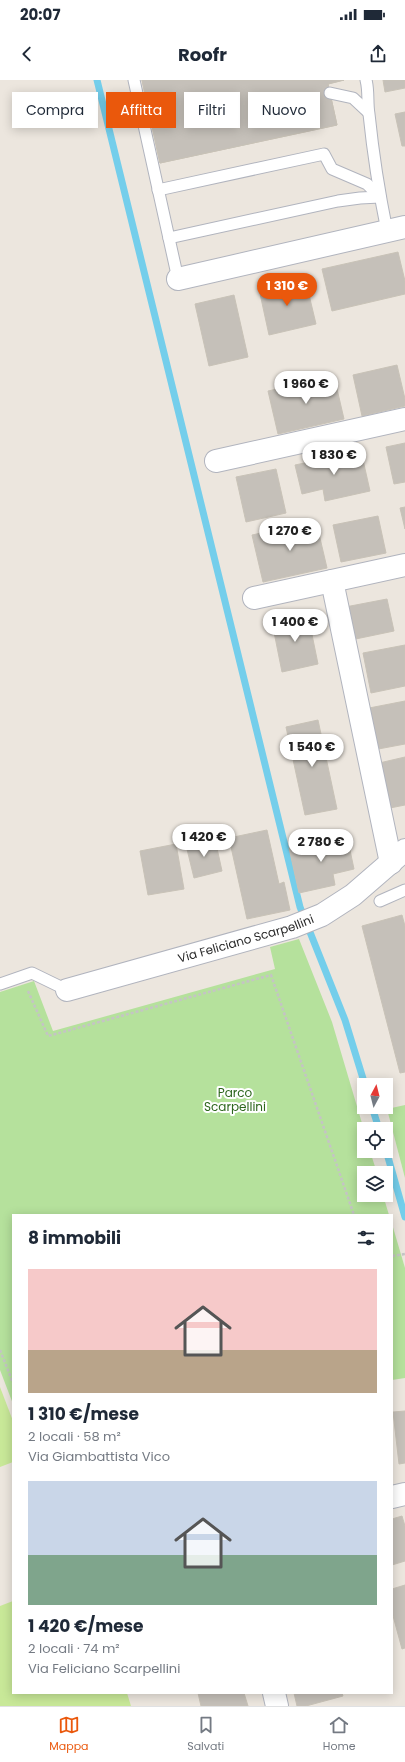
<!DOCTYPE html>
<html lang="it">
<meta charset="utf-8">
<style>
:root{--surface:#fff;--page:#f2f2f3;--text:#1f2937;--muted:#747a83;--line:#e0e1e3;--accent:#ea580c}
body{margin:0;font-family:Poppins,sans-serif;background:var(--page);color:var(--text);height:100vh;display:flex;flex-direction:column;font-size:15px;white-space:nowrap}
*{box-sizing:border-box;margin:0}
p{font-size:13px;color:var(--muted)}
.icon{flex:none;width:22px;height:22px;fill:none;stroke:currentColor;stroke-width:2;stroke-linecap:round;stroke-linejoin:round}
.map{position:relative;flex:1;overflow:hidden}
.drawer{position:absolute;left:12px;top:1134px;width:381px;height:480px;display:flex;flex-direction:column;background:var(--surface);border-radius:0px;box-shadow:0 2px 10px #0003}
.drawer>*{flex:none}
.top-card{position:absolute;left:12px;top:12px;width:381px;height:36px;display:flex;gap:8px}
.needle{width:26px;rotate:7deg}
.fabs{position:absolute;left:357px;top:998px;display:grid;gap:8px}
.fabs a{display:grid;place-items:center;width:36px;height:36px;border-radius:0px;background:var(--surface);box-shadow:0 2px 10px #0003;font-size:20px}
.price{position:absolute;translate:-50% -34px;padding:0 9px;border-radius:14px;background:#fff;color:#222;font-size:13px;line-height:26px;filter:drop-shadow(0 1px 2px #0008)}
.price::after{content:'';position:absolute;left:50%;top:24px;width:12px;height:9px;margin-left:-6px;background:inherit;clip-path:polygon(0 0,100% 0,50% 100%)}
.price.active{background:var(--accent);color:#fff}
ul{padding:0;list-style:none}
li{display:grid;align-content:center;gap:8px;height:212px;padding:0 16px}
li span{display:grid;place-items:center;height:124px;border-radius:0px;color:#555}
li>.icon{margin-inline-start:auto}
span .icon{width:72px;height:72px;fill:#fffc;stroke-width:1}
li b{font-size:17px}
h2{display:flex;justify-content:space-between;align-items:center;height:48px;padding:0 16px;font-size:17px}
.pill{padding:0 14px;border-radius:0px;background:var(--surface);box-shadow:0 2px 10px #0003;font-size:14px;line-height:36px}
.pill.active{background:var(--accent);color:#fff}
.status{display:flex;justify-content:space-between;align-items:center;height:28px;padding:0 20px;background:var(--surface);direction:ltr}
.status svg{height:11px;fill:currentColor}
header{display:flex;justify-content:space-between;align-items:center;height:52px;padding:0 16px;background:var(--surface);font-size:18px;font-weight:700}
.menu{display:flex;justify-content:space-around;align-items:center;height:56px;border-top:1px solid var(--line);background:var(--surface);font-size:11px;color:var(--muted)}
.menu a{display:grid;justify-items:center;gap:2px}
.menu .active{color:var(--accent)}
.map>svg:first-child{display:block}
.green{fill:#b5e19c}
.pitch{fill:#c8e898}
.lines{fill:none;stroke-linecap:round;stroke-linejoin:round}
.stream{stroke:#74ceeb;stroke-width:7}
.building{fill:#c5c0b9;stroke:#c8c2b7}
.lane-casing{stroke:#b1b4be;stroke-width:13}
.street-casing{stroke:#b1b4be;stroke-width:24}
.path{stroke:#c4c4c4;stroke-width:2.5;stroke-dasharray:3 2;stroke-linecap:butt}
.lane{stroke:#fff;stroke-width:11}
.street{stroke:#fff;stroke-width:22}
.labels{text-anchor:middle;stroke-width:4;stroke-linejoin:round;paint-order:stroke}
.street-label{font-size:12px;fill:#2b2b2b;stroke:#fff}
.park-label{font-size:12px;fill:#2d661d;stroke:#fff}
</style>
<div class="status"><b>20:07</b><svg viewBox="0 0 49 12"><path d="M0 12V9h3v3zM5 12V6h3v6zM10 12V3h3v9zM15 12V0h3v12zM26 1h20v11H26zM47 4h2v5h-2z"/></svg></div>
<header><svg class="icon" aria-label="back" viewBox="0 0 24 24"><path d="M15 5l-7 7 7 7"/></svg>Roofr<svg class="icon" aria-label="share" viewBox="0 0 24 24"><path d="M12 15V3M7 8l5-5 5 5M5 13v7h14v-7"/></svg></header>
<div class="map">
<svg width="405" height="1626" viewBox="0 0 405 1626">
<rect width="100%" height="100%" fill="#ece6de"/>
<!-- green -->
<g class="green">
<polygon points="299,859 332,942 364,1050 364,1071 370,1071 377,1093 364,1093 364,1115 383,1115 389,1135 13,1135 13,1324 0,1290 0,912 34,901 53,951 275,889 270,867"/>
<polygon points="405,1025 405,1098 387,1029"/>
<polygon points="392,1144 405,1188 405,1298 392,1300"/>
</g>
<!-- pitch -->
<g class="pitch">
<polygon points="0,1307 13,1341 13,1382 0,1387"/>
<polygon points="13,1521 13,1613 127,1613 131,1626 0,1626 0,1526"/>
</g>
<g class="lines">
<!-- stream -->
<g class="stream">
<polyline points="97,0 300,827 345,940 365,1005"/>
<polyline points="372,1027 379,1049"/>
<polyline points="386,1070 405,1137"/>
</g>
</g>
<!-- building -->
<g class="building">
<polygon points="142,0 344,0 328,4 337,45 160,83"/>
<polygon points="142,0 344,0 328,4 337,45 160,83"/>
<polygon points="383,0 405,0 405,8 385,12"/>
<polygon points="405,32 405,66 402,66 395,34"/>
<polygon points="398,172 405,201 405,214 332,231 322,189"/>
<polygon points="305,198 316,244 269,255 259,209"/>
<polygon points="234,215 248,277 209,286 195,224"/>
<polygon points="397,285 405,319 405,326 362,336 353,295"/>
<polygon points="334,296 344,339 278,354 268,311"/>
<polygon points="405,363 405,402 394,404 386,367"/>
<polygon points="361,371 370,411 325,421 323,409 302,414 295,385"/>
<polygon points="276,389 286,433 246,442 236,397"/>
<polygon points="405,427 405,449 400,428"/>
<polygon points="378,436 386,473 341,482 333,445"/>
<polygon points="316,441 327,488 263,502 252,455"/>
<polygon points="387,519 394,551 346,561 340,528"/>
<polygon points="308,535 318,584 282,592 272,542"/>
<polygon points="405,565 405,606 371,613 363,573"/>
<polygon points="405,621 405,664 373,670 364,629"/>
<polygon points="318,640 337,729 305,735 286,647"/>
<polygon points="405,677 405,725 385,729 375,684"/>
<polygon points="267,750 279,804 284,802 290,830 247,839 229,758"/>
<polygon points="347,756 354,789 333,794 335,805 299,813 289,768"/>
<polygon points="215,759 222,791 194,798 186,765"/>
<polygon points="176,764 184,809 148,815 140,771"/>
<polygon points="402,835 405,846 405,992 400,993 362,846"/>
<polygon points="405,1331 405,1383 399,1384 393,1332"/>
<polygon points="402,1436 405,1446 405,1481 392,1485 392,1439"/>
<polygon points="405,1505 405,1568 402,1569 392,1532 392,1509"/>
<polygon points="198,1613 244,1613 248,1626 201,1626"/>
<polygon points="294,1613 342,1613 343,1616 306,1626 297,1626"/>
</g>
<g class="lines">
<defs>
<g id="lane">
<polyline points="134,0 178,199"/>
<path d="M366 0C369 11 367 23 369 34 373 73 379 112 387 151"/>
<polyline points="330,13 353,18 368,32"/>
<polyline points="158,110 324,74 332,89 367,104 380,117"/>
<polyline points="169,158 338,121 360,118 380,117"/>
<polyline points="380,821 405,810"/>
<polyline points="0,904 32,893 67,910"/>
</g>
<g id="street">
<polyline points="178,199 405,147"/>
<polyline points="216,381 405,339"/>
<polyline points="332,501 391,783"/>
<polyline points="254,518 405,485"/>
<path id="s1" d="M67 910 292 847 322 835 353 815 405 770"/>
<polyline points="392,1417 405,1414"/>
<polyline points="274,1613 277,1626"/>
</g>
</defs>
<!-- lane casing -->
<use href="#lane" class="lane-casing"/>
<!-- street casing -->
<use href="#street" class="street-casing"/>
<!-- path -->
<g class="path">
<polyline points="28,911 48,956 271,895 354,1135"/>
<polyline points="392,1176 405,1174"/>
<polyline points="0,1270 13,1303"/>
</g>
<!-- lane -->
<use href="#lane" class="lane"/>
<!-- street -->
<use href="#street" class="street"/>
</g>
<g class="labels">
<!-- street labels -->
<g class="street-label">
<text dy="4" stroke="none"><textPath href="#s1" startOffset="186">Via Feliciano Scarpellini</textPath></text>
</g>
<!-- park labels -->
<g class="park-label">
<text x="235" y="1017">Parco<tspan x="235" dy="14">Scarpellini</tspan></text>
</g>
</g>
</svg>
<div class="fabs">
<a><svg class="needle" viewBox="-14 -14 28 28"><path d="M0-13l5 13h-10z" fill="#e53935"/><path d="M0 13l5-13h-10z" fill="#747a83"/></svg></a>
<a><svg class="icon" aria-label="locate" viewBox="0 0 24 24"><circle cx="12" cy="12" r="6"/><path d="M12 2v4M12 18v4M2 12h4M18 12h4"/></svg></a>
<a><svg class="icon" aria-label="layers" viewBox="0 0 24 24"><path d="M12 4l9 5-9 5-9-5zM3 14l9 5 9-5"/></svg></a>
</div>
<b class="price active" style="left:287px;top:227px">1 310 €</b>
<b class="price" style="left:306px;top:325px">1 960 €</b>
<b class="price" style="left:334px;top:396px">1 830 €</b>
<b class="price" style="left:290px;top:472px">1 270 €</b>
<b class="price" style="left:295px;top:563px">1 400 €</b>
<b class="price" style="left:312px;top:688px">1 540 €</b>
<b class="price" style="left:204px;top:778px">1 420 €</b>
<b class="price" style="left:321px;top:783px">2 780 €</b>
<div class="top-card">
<a class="pill">Compra</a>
<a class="pill active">Affitta</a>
<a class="pill">Filtri</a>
<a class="pill">Nuovo</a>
</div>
<section class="drawer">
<h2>8 immobili<svg class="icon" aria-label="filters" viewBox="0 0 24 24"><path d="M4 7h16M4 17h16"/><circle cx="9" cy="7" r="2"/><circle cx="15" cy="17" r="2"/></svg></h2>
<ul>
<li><span style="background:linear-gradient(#f6c9c9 65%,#b9a48a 0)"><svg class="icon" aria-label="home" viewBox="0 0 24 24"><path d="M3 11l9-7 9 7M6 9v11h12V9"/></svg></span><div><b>1 310 €/mese</b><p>2 locali · 58 m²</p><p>Via Giambattista Vico</p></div></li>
<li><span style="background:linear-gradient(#c9d6e8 60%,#7fa58c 0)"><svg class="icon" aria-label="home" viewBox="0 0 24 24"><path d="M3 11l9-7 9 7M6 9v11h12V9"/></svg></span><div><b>1 420 €/mese</b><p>2 locali · 74 m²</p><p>Via Feliciano Scarpellini</p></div></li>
</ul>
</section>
</div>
<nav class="menu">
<a class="active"><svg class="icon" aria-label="map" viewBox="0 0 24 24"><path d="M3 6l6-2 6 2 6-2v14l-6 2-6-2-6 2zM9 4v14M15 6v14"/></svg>Mappa</a>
<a><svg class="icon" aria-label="saved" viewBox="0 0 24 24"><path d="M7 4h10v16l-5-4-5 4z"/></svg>Salvati</a>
<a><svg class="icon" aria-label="home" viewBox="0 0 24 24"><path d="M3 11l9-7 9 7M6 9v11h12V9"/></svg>Home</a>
</nav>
